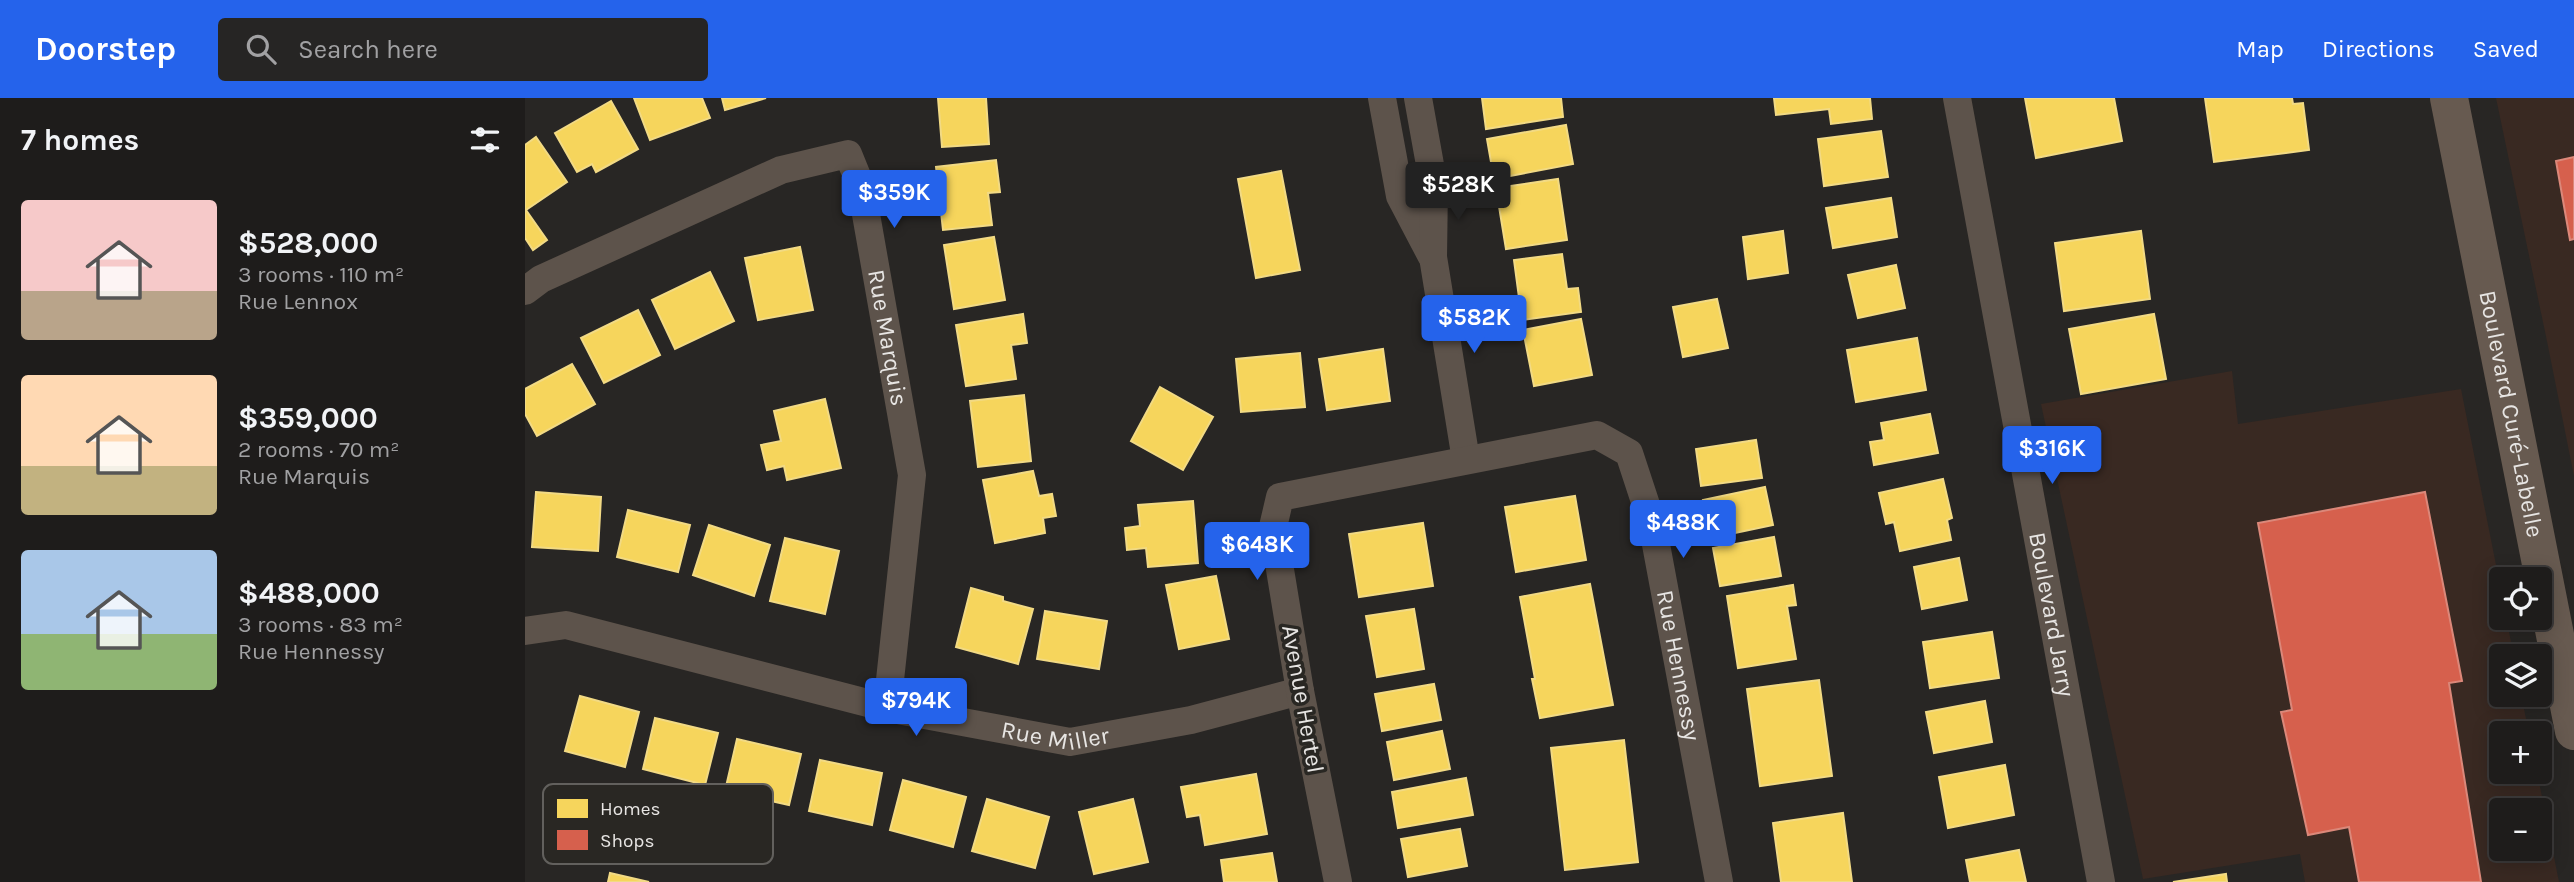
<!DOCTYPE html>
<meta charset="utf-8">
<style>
:root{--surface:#1e1c1b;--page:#262524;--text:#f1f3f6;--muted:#a1a1a3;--line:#3c3a3a;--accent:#2563eb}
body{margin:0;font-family:Karla,sans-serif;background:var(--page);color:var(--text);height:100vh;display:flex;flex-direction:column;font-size:26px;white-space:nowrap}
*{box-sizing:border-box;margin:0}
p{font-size:23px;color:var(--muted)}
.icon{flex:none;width:38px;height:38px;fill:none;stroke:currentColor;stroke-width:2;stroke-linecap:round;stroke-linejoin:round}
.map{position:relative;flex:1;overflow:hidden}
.details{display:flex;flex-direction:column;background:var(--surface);width:525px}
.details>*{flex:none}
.tools{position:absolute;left:1964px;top:469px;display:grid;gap:14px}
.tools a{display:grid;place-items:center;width:63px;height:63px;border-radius:7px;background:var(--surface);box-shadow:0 4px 18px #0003,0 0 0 2px var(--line);font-size:35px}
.price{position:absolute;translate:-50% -60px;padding:0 16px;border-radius:7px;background:var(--accent);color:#fff;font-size:23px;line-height:46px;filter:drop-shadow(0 2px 4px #0008)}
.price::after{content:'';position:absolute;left:50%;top:42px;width:21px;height:16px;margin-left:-10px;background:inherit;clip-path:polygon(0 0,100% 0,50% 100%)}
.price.selected{background:#222;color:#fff}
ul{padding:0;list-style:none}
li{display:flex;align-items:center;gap:21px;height:175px;padding:0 21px}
li span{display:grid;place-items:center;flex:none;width:196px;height:140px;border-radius:7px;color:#555}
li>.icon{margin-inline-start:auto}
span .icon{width:84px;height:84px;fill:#fffc;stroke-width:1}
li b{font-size:30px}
h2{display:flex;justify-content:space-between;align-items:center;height:84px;padding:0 21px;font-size:30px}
header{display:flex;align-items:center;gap:42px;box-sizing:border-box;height:98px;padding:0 35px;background:var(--accent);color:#fff}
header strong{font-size:33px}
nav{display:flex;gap:38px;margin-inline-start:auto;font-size:24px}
.search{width:490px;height:63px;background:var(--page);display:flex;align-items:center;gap:18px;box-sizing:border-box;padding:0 24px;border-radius:7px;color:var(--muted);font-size:26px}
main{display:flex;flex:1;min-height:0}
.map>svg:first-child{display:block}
.commercial{fill:#392922;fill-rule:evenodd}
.homes{fill:#f6d55c;stroke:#f2da84;stroke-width:2}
.shops{fill:#d6604d;stroke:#db887a;stroke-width:2}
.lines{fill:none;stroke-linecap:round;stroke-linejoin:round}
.minor{stroke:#5d534b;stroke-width:28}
.primary{stroke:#675a50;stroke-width:38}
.labels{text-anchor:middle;stroke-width:7;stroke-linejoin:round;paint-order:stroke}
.street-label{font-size:24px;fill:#e7e5e3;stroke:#292723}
.key{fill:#292723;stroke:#62605d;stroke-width:2}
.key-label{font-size:19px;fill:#e7e5e3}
</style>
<header>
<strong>Doorstep</strong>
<div class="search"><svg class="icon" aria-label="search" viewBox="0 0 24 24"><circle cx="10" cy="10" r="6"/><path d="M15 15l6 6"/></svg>Search here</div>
<nav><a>Map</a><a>Directions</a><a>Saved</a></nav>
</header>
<main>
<section class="details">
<h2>7 homes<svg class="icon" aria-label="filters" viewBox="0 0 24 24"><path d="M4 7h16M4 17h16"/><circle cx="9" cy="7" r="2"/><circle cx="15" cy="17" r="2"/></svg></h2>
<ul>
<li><span style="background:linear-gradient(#f6c9c9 65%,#b9a48a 0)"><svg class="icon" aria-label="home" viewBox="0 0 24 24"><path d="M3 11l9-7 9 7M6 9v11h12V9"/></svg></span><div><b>$528,000</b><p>3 rooms · 110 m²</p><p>Rue Lennox</p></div></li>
<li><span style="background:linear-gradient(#ffd9b3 65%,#c2b280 0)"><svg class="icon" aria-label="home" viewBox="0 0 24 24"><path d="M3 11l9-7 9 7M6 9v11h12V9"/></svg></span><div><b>$359,000</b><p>2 rooms · 70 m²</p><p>Rue Marquis</p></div></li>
<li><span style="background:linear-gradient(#a9c7e8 60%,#8fb573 0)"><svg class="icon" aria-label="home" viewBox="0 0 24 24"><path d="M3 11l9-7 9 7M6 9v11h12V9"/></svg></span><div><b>$488,000</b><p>3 rooms · 83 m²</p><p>Rue Hennessy</p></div></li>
</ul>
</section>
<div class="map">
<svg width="2049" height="784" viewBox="0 0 2049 784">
<rect width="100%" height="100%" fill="#282624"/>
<!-- commercial -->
<g class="commercial">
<polygon points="1971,0 2049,0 2049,378 2023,248"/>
<path d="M1707 273 1713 326 1936 291 1976 492V520H1981L1989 558H1976V597H1996L2004 635H1976V674H2012L2034 784H1780L1775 756 1618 781 1516 306ZM1976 712H2014V751H1976Z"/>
</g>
<!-- homes -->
<g class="homes">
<polygon points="109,0 177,0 185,20 125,42"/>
<polygon points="197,0 241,0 200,12"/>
<polygon points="413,0 461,0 464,46 417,49"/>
<polygon points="957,0 1036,0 1038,19 961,31"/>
<polygon points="1249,0 1345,0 1347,21 1306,26 1304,11 1251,17"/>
<polygon points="1500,0 1589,0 1597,43 1511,60"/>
<polygon points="1680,0 1767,0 1768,6 1778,5 1784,52 1689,64"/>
<polygon points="86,3 113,51 71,74 67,66 52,74 30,35"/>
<polygon points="1041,27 1048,66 969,81 962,41"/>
<polygon points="1356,33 1363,79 1299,88 1293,41"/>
<polygon points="11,39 42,84 1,112 22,142 8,152 0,140 0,47"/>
<polygon points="471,62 475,94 463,95 467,127 418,132 411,69"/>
<polygon points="756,73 775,172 731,180 713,81"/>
<polygon points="1033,81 1042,142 981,151 971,90"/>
<polygon points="1366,100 1372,139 1308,150 1301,110"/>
<polygon points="1258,133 1263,175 1223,181 1218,139"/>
<polygon points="1616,133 1625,201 1539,213 1530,145"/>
<polygon points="469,139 480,202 429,211 419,147"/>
<polygon points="275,149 288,212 233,222 220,160"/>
<polygon points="1037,156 1042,191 1053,190 1056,214 997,222 989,162"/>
<polygon points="1371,167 1380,210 1333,220 1323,177"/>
<polygon points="185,174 209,223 150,251 127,202"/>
<polygon points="1192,201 1203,250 1158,259 1148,209"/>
<polygon points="113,212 135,257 79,285 56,240"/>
<polygon points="498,216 502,245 486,247 491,281 441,288 431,227"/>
<polygon points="1629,216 1641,281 1556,296 1544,231"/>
<polygon points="1056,221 1067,277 1009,288 998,232"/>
<polygon points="1392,240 1401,292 1331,304 1322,252"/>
<polygon points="858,251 865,303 802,312 794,261"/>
<polygon points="775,255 780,309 716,314 711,261"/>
<polygon points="47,266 70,306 12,338 0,316 0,291"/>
<polygon points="635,289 688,319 658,372 606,343"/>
<polygon points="499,297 506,363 453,369 445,303"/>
<polygon points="300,301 316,370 262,382 259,368 242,372 236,347 256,343 249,313"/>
<polygon points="1405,316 1413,355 1349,367 1345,344 1359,342 1356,325"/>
<polygon points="1231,342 1237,380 1176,388 1171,351"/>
<polygon points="508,373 514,398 527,396 531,418 518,420 520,435 470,445 458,382"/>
<polygon points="1418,381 1427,420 1422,422 1426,442 1375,453 1369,424 1361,426 1354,395"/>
<polygon points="1240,389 1248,427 1186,440 1178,402"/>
<polygon points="11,394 76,399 73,453 7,449"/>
<polygon points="1050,398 1061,462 991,474 980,409"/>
<polygon points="668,403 673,465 623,469 621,450 602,452 600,430 615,428 613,407"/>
<polygon points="103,412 165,427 153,474 92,459"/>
<polygon points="898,425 908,488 834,499 824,436"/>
<polygon points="184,427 245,447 229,498 168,477"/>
<polygon points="1249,439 1256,478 1195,488 1188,450"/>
<polygon points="260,440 314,453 300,516 245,503"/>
<polygon points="1434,460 1442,502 1397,511 1389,469"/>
<polygon points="691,478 704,541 654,551 641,487"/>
<polygon points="1065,486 1088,607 1015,620 1007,581 1010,581 995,499"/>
<polygon points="1268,487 1271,507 1262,508 1271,561 1213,570 1202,498"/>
<polygon points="446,490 478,499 478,503 508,511 493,566 431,549"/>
<polygon points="889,511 899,571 852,579 841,518"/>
<polygon points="520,513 582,523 574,571 512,561"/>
<polygon points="1467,534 1474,580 1405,590 1398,544"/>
<polygon points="1294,582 1307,678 1235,688 1222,591"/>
<polygon points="909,586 916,622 857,633 850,596"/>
<polygon points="55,598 114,614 100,669 40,653"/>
<polygon points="1460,603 1467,644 1409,655 1401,614"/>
<polygon points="130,620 193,635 180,687 118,671"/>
<polygon points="917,633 925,671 869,682 862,644"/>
<polygon points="212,641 276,656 264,707 200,693"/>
<polygon points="1099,642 1113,764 1040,772 1026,650"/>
<polygon points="295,662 357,675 347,727 284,713"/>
<polygon points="1480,667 1489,717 1423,730 1414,679"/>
<polygon points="731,676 742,736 680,747 675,717 662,719 656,689"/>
<polygon points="941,680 948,717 873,730 867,694"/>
<polygon points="378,682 441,699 428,749 365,732"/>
<polygon points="462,701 524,719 510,770 447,753"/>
<polygon points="608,701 623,764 569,776 554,714"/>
<polygon points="1318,715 1327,784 1256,784 1248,725"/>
<polygon points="935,731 942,768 883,779 876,741"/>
<polygon points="1494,752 1501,784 1445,784 1441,762"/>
<polygon points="747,755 752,784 699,784 696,762"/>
<polygon points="85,775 124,784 83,784"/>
<polygon points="1701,776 1702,784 1648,784"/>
</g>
<!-- shops -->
<g class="shops">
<polygon points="2049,59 2049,141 2045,142 2031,63"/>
<polygon points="1900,394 1937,583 1924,585 1956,784 1834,784 1824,729 1783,737 1756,614 1767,612 1733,425"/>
</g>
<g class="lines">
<!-- minor -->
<g class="minor">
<polyline points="857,0 875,98 906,157"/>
<polyline points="893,0 909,89 908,159 941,362"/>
<path id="s1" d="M1432 0 1576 784"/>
<path id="s2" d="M0 193 16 181 256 72 323 56 336 88 387 377 362 610"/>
<path id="s3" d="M0 533 41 527 362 610 545 644 666 622 775 593"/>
<path id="s4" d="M813 784 775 593 748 429 755 399 1072 337 1104 355 1127 425 1194 784"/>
</g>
<!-- primary -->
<path class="primary" id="s5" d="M1924 0 2049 633"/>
</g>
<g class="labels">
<!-- street labels -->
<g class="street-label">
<text dy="8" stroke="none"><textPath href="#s2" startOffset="541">Rue Marquis</textPath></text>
<text dy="8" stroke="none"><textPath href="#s5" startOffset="322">Boulevard Curé-Labelle</textPath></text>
<text dy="8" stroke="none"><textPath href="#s1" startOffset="525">Boulevard Jarry</textPath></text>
<text dy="8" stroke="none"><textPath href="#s4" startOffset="970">Rue Hennessy</textPath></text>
<text transform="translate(778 601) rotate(80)" y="8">Avenue Hertel</text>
<text dy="8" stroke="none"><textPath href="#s3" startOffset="544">Rue Miller</textPath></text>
</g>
</g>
<!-- legend -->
<rect x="18" y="686" width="230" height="80" rx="10" class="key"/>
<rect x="32" y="701" width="31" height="19" fill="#f6d55c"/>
<rect x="32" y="732" width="31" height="20" fill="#d6604d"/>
<g class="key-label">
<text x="75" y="717">Homes</text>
<text x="75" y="749">Shops</text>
</g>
</svg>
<div class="tools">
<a><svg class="icon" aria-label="locate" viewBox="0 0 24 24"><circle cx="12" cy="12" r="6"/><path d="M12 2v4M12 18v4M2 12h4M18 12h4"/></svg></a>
<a><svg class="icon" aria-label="layers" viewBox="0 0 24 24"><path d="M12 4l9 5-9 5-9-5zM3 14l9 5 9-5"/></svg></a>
<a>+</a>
<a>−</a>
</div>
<b class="price selected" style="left:933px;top:124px">$528K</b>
<b class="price" style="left:369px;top:132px">$359K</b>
<b class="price" style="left:949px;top:257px">$582K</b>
<b class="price" style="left:1527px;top:388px">$316K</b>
<b class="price" style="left:1158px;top:462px">$488K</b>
<b class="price" style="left:732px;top:484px">$648K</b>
<b class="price" style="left:391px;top:640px">$794K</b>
</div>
</main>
